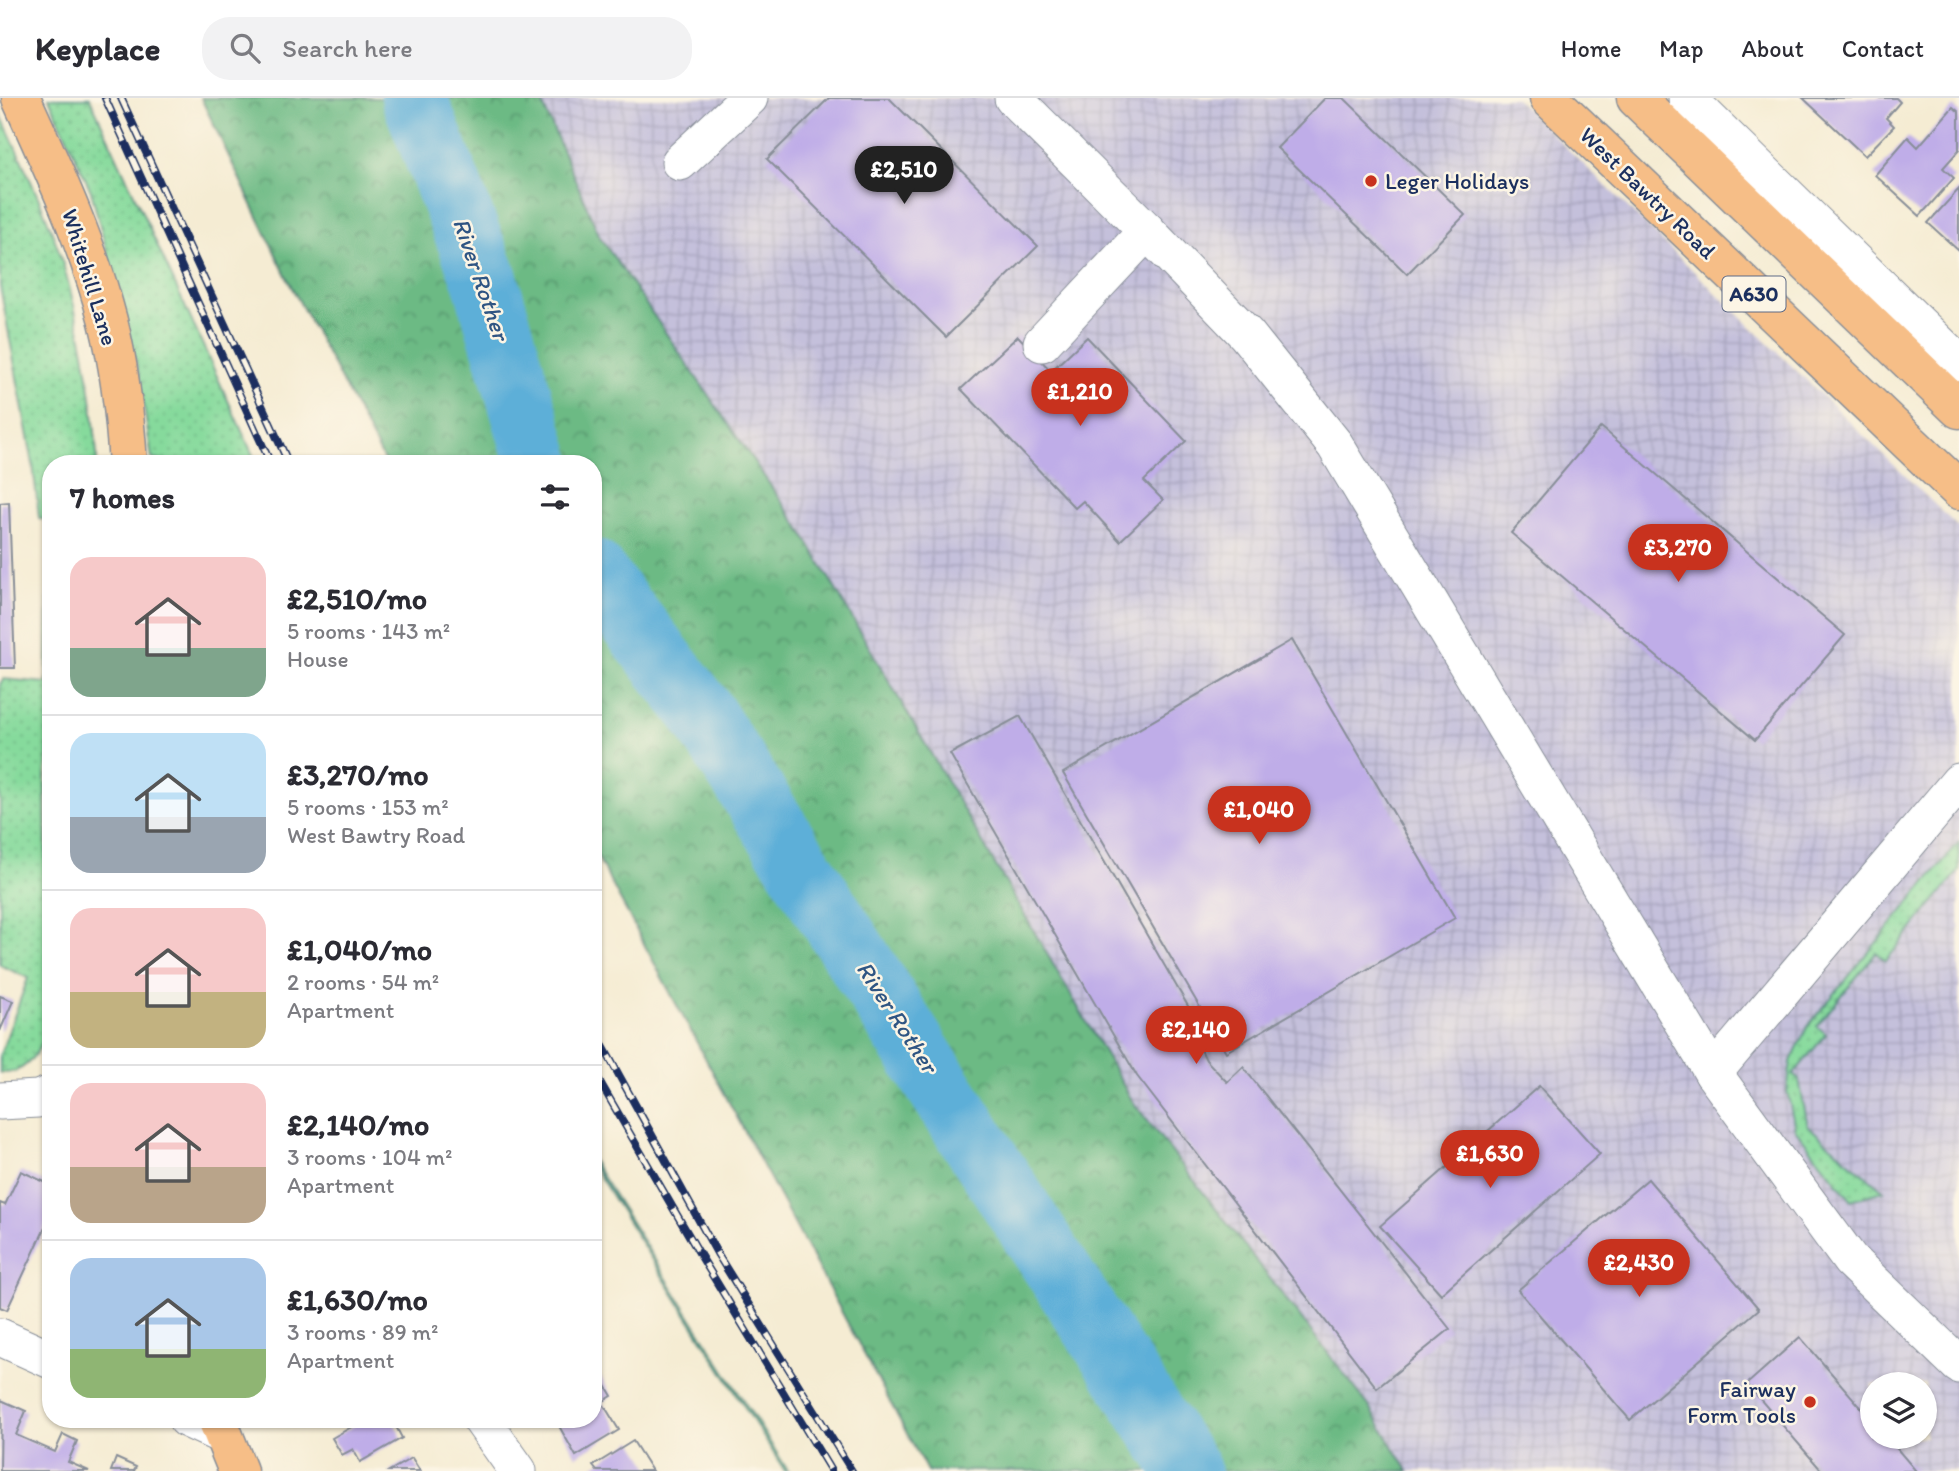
<!DOCTYPE html>
<meta charset="utf-8">
<style>
:root{--surface:#fff;--page:#f2f2f3;--text:#2b2b33;--muted:#7c7c81;--line:#e1e1e2;--accent:#c8321e}
body{margin:0;font-family:Itim,sans-serif;background:var(--page);color:var(--text);height:100vh;display:flex;flex-direction:column;font-size:26px;white-space:nowrap}
*{box-sizing:border-box;margin:0}
p{font-size:23px;color:var(--muted)}
.icon{flex:none;width:38px;height:38px;fill:none;stroke:currentColor;stroke-width:2;stroke-linecap:round;stroke-linejoin:round}
.map{position:relative;flex:1;overflow:hidden}
.side{position:absolute;left:42px;top:357px;width:560px;height:973px;display:flex;flex-direction:column;background:var(--surface);border-radius:28px;box-shadow:0 2px 5px #0004}
.side>*{flex:none}
.fabs{position:absolute;left:1860px;top:1274px;display:grid;gap:14px}
.fabs a{display:grid;place-items:center;width:77px;height:77px;border-radius:50%;background:var(--surface);box-shadow:0 2px 5px #0004;font-size:35px}
.price{position:absolute;translate:-50% -60px;padding:0 16px;border-radius:24px;background:var(--accent);color:#fff;font-size:23px;line-height:46px;filter:drop-shadow(0 2px 4px #0008)}
.price::after{content:'';position:absolute;left:50%;top:42px;width:21px;height:16px;margin-left:-10px;background:inherit;clip-path:polygon(0 0,100% 0,50% 100%)}
.price.selected{background:#222;color:#fff}
ul{padding:0;list-style:none}
li{display:flex;align-items:center;gap:21px;height:175px;padding:0 28px}
li+li{border-top:2px solid var(--line)}
li span{display:grid;place-items:center;flex:none;width:196px;height:140px;border-radius:21px;color:#555}
li>.icon{margin-inline-start:auto}
span .icon{width:84px;height:84px;fill:#fffc;stroke-width:1}
li b{font-size:30px}
h2{display:flex;justify-content:space-between;align-items:center;height:84px;padding:0 28px;font-size:30px}
header{display:flex;align-items:center;gap:42px;box-sizing:border-box;height:98px;padding:0 35px;background:var(--surface);border-bottom:2px solid var(--line)}
header strong{font-size:33px}
nav{display:flex;gap:38px;margin-inline-start:auto;font-size:24px}
.search{width:490px;height:63px;background:var(--page);display:flex;align-items:center;gap:18px;box-sizing:border-box;padding:0 24px;border-radius:28px;color:var(--muted);font-size:26px}
.map>svg:first-child{display:block}
.industrial{fill:url(#industrial-grid);fill-rule:evenodd}
.grass{fill:url(#grass-dots);stroke:#50847d;stroke-width:2}
.forest{fill:url(#forest-crowns);stroke:#447471;stroke-width:2}
.lines{fill:none;stroke-linecap:round;stroke-linejoin:round}
.river{stroke:#5dafd8;stroke-width:66}
.building{fill:#bfade8}
.minor-casing{stroke:#888e98;stroke-width:39}
.major-casing{stroke:#888e98;stroke-width:41}
.minor{stroke:#fff;stroke-width:37}
.major{stroke:#f6be87;stroke-width:38}
.rail-casing{stroke:#1b2f5e;stroke-width:8}
.rail{stroke:#fcf5e5;stroke-width:5;stroke-dasharray:16;stroke-linecap:butt}
.poi-dot{fill:#c8321e;stroke:#fcf5e5;stroke-width:2.5}
.labels{text-anchor:middle;stroke-width:5;stroke-linejoin:round;paint-order:stroke}
.shield{fill:#fcf5e5;stroke:#5e6a86;stroke-width:2}
.shield-label{font-size:21px;font-weight:bold;fill:#1b2f5e}
.poi-label{font-size:23px;fill:#1b2f5e;stroke:#fcf5e5;text-anchor:start}
.street-label{font-size:23px;fill:#1b2f5e;stroke:#fcf5e5}
.water-label{font-size:24px;font-style:italic;fill:#2f5583;stroke:#fcf5e5}
</style>
<header>
<strong>Keyplace</strong>
<div class="search"><svg class="icon" aria-label="search" viewBox="0 0 24 24"><circle cx="10" cy="10" r="6"/><path d="M15 15l6 6"/></svg>Search here</div>
<nav><a>Home</a><a>Map</a><a>About</a><a>Contact</a></nav>
</header>
<div class="map">
<svg width="1959" height="1373" viewBox="0 0 1959 1373">
<defs>
<pattern id="industrial-grid" width="8" height="8" patternUnits="userSpaceOnUse" patternTransform="scale(1.75)"><rect width="8" height="8" fill="#c4c0db"/><path d="M0 4h8M4 0v8" fill="none" stroke="#a8a5be"/></pattern>
<pattern id="grass-dots" width="8" height="8" patternUnits="userSpaceOnUse" patternTransform="scale(1.75)"><rect width="8" height="8" fill="#86da9c"/><path d="M2 2h.1M6 6h.1" fill="none" stroke="#73bb89" stroke-width="1.8" stroke-linecap="round"/></pattern>
<pattern id="forest-crowns" width="20" height="18" patternUnits="userSpaceOnUse" patternTransform="scale(1.75)"><rect width="20" height="18" fill="#6cba84"/><path d="M2 6a3 3 0 1 1 6 0M12 15a3 3 0 1 1 6 0" fill="none" stroke="#58986f"/></pattern>
</defs>
<rect width="100%" height="100%" fill="#fcf5e5"/>
<filter id="ink" filterUnits="userSpaceOnUse"><feTurbulence type="fractalNoise" baseFrequency=".0143" numOctaves="2"/><feDisplacementMap in="SourceGraphic" scale="14" xChannelSelector="R" yChannelSelector="G"/><feConvolveMatrix kernelMatrix="1 2 1 2 8 2 1 2 1" color-interpolation-filters="sRGB"/></filter>
<filter id="wash" filterUnits="userSpaceOnUse"><feTurbulence type="fractalNoise" baseFrequency=".00686" numOctaves="4" result="noise"/><feDisplacementMap in="SourceGraphic" scale="28" xChannelSelector="R" yChannelSelector="G"/><feGaussianBlur stdDeviation="1.57" result="paint"/><feColorMatrix in="noise" values="0 0 0 0 0 0 0 0 0 0 0 0 0 0 0 0 0 1.4 0 .05"/><feComposite in="paint" operator="in"/></filter>
<g filter="url(#wash)">
<rect width="100%" height="100%" fill="#f5ecd3"/>
<!-- industrial -->
<path class="industrial" d="M540 0H1515L1959 430V1373H1408L1369 1308 1133 1004 803 435 600 139ZM1872 1286H1925V1339H1872Z"/>
<!-- grass -->
<g class="grass">
<polygon points="49,0 90,0 257,366 179,366 152,361 139,277 91,93"/>
<path d="M0 15C21 62 47 114 62 163 81 226 92 291 97 357V366H51V634L45 680 49 934C36 955 28 976 0 975V957L28 880 0 867V586L3 581 47 585 49 423 39 420 33 366 0 188Z"/>
<polygon points="1959,744 1959,773 1886,863 1876,855 1817,928 1826,936 1793,977 1799,982 1808,1028 1884,1093 1851,1102 1795,1031 1787,993 1791,963 1807,929"/>
<polygon points="593,1064 788,1373 785,1373 593,1068"/>
</g>
<!-- forest -->
<polygon class="forest" points="201,0 540,0 600,139 803,435 1133,1004 1369,1308 1408,1373 927,1373 593,751 593,366 386,366 291,188"/>
<g class="lines">
<!-- river -->
<g class="river">
<polyline points="414,0 485,181 539,366"/>
<polyline points="593,474 700,612 974,1043 1188,1373"/>
</g>
</g>
<g id="blocks">
<!-- building -->
<g class="building">
<polygon points="829,0 889,0 1038,148 946,239 767,61"/>
<polygon points="1325,0 1344,0 1465,117 1407,176 1277,50"/>
<polygon points="1803,0 1896,0 1900,4 1886,20 1894,28 1865,58"/>
<polygon points="1953,9 1959,14 1959,52 1943,70 1954,80 1920,118 1875,77 1908,39 1918,49"/>
<polygon points="1959,91 1959,153 1928,125"/>
<polygon points="1018,238 1051,273 1087,239 1186,343 1144,383 1163,402 1120,443 1083,403 1075,410 961,291"/>
<polygon points="1601,329 1845,537 1755,642 1511,435"/>
<polygon points="9,404 15,570 0,570 0,405"/>
<polygon points="1292,542 1455,820 1226,954 1063,675"/>
<polygon points="1020,618 1203,934 1195,939 1206,962 1227,984 1243,969 1450,1231 1377,1290 1137,978 950,656"/>
<polygon points="0,898 13,903 0,933"/>
<polygon points="1539,988 1600,1056 1441,1196 1380,1128"/>
<polygon points="21,1073 51,1087 51,1117 7,1212 0,1209 0,1105 5,1107"/>
<polygon points="1648,1081 1759,1211 1630,1322 1518,1192"/>
<polygon points="1800,1239 1872,1322 1872,1339 1887,1339 1916,1373 1822,1373 1747,1286"/>
<polygon points="593,1266 612,1298 602,1304 619,1332 576,1358 555,1321 593,1321"/>
<polygon points="1,1302 26,1313 16,1337 55,1354 63,1336 77,1343 68,1364 89,1373 0,1373"/>
<polygon points="366,1321 392,1321 402,1340 360,1364 353,1351 342,1357 332,1340"/>
<polygon points="633,1343 652,1373 597,1373 593,1368"/>
<polygon points="116,1360 136,1369 134,1373 111,1373"/>
<polygon points="412,1360 420,1373 389,1373"/>
</g>
</g>
</g>
<g filter="url(#ink)">
<use href="#blocks" fill-opacity="0" stroke="#888e98" stroke-width="2"/>
<g class="lines">
<defs>
<g id="minor">
<polyline points="1013,0 1147,133 1247,237 1335,347 1713,975 1851,1163 1959,1267"/>
<polyline points="1687,0 1959,265"/>
<polyline points="680,64 749,0"/>
<polyline points="1042,245 1147,133"/>
<polyline points="1713,975 1959,684"/>
<polyline points="0,1003 38,1001 51,996"/>
<polyline points="0,1239 51,1262"/>
<polyline points="187,1321 224,1338"/>
<polyline points="481,1321 518,1373"/>
</g>
<g id="major">
<path d="M21 0C54 73 88 146 108 223 120 270 125 318 128 366"/>
<polyline points="1549,0 1959,392"/>
<polyline points="1636,0 1959,311"/>
<polyline points="217,1321 238,1373"/>
</g>
</defs>
<!-- minor casing -->
<use href="#minor" class="minor-casing"/>
<!-- major casing -->
<use href="#major" class="major-casing"/>
<!-- minor -->
<use href="#minor" class="minor"/>
<!-- major -->
<use href="#major" class="major"/>
<defs>
<g id="rail">
<polyline points="105,0 271,366"/>
<polyline points="121,0 289,366"/>
<polyline points="593,930 718,1157 852,1373"/>
<polyline points="593,972 702,1160 831,1373"/>
</g>
</defs>
<!-- rail casing -->
<use href="#rail" class="rail-casing"/>
<!-- rail -->
<use href="#rail" class="rail"/>
</g>
</g>
<!-- markers -->
<g class="poi-dot">
<circle cx="1371" cy="83" r="7"/>
<circle cx="1810" cy="1304" r="7"/>
</g>
<g class="labels">
<!-- shield labels -->
<rect class="shield" x="1722.5" y="178.5" width="63" height="35" rx="5"/>
<g class="shield-label">
<text x="1754" y="203">A630</text>
</g>
<!-- poi labels -->
<g class="poi-label">
<text x="1385" y="91">Leger Holidays</text>
<text x="1796" y="1299" text-anchor="end">Fairway<tspan x="1796" dy="26">Form Tools</tspan></text>
</g>
<!-- street labels -->
<g class="street-label">
<text transform="translate(1648 95) rotate(44)" y="8">West Bawtry Road</text>
<text transform="translate(90 179) rotate(73)" y="8">Whitehill Lane</text>
</g>
<!-- water labels -->
<g class="water-label">
<text transform="translate(481 181) rotate(71)" y="8">River Rother</text>
<text transform="translate(897 919) rotate(57)" y="8">River Rother</text>
</g>
</g>
</svg>
<div class="fabs">
<a><svg class="icon" aria-label="layers" viewBox="0 0 24 24"><path d="M12 4l9 5-9 5-9-5zM3 14l9 5 9-5"/></svg></a>
</div>
<b class="price selected" style="left:904px;top:108px">£2,510</b>
<b class="price" style="left:1080px;top:330px">£1,210</b>
<b class="price" style="left:1678px;top:486px">£3,270</b>
<b class="price" style="left:1259px;top:748px">£1,040</b>
<b class="price" style="left:1196px;top:968px">£2,140</b>
<b class="price" style="left:1490px;top:1092px">£1,630</b>
<b class="price" style="left:1639px;top:1201px">£2,430</b>
<section class="side">
<h2>7 homes<svg class="icon" aria-label="filters" viewBox="0 0 24 24"><path d="M4 7h16M4 17h16"/><circle cx="9" cy="7" r="2"/><circle cx="15" cy="17" r="2"/></svg></h2>
<ul>
<li><span style="background:linear-gradient(#f6c9c9 65%,#7fa58c 0)"><svg class="icon" aria-label="home" viewBox="0 0 24 24"><path d="M3 11l9-7 9 7M6 9v11h12V9"/></svg></span><div><b>£2,510/mo</b><p>5 rooms · 143 m²</p><p>House</p></div></li>
<li><span style="background:linear-gradient(#bfe0f5 60%,#9aa5b1 0)"><svg class="icon" aria-label="home" viewBox="0 0 24 24"><path d="M3 11l9-7 9 7M6 9v11h12V9"/></svg></span><div><b>£3,270/mo</b><p>5 rooms · 153 m²</p><p>West Bawtry Road</p></div></li>
<li><span style="background:linear-gradient(#f6c9c9 60%,#c2b280 0)"><svg class="icon" aria-label="home" viewBox="0 0 24 24"><path d="M3 11l9-7 9 7M6 9v11h12V9"/></svg></span><div><b>£1,040/mo</b><p>2 rooms · 54 m²</p><p>Apartment</p></div></li>
<li><span style="background:linear-gradient(#f6c9c9 60%,#b9a48a 0)"><svg class="icon" aria-label="home" viewBox="0 0 24 24"><path d="M3 11l9-7 9 7M6 9v11h12V9"/></svg></span><div><b>£2,140/mo</b><p>3 rooms · 104 m²</p><p>Apartment</p></div></li>
<li><span style="background:linear-gradient(#a9c7e8 65%,#8fb573 0)"><svg class="icon" aria-label="home" viewBox="0 0 24 24"><path d="M3 11l9-7 9 7M6 9v11h12V9"/></svg></span><div><b>£1,630/mo</b><p>3 rooms · 89 m²</p><p>Apartment</p></div></li>
</ul>
</section>
</div>
